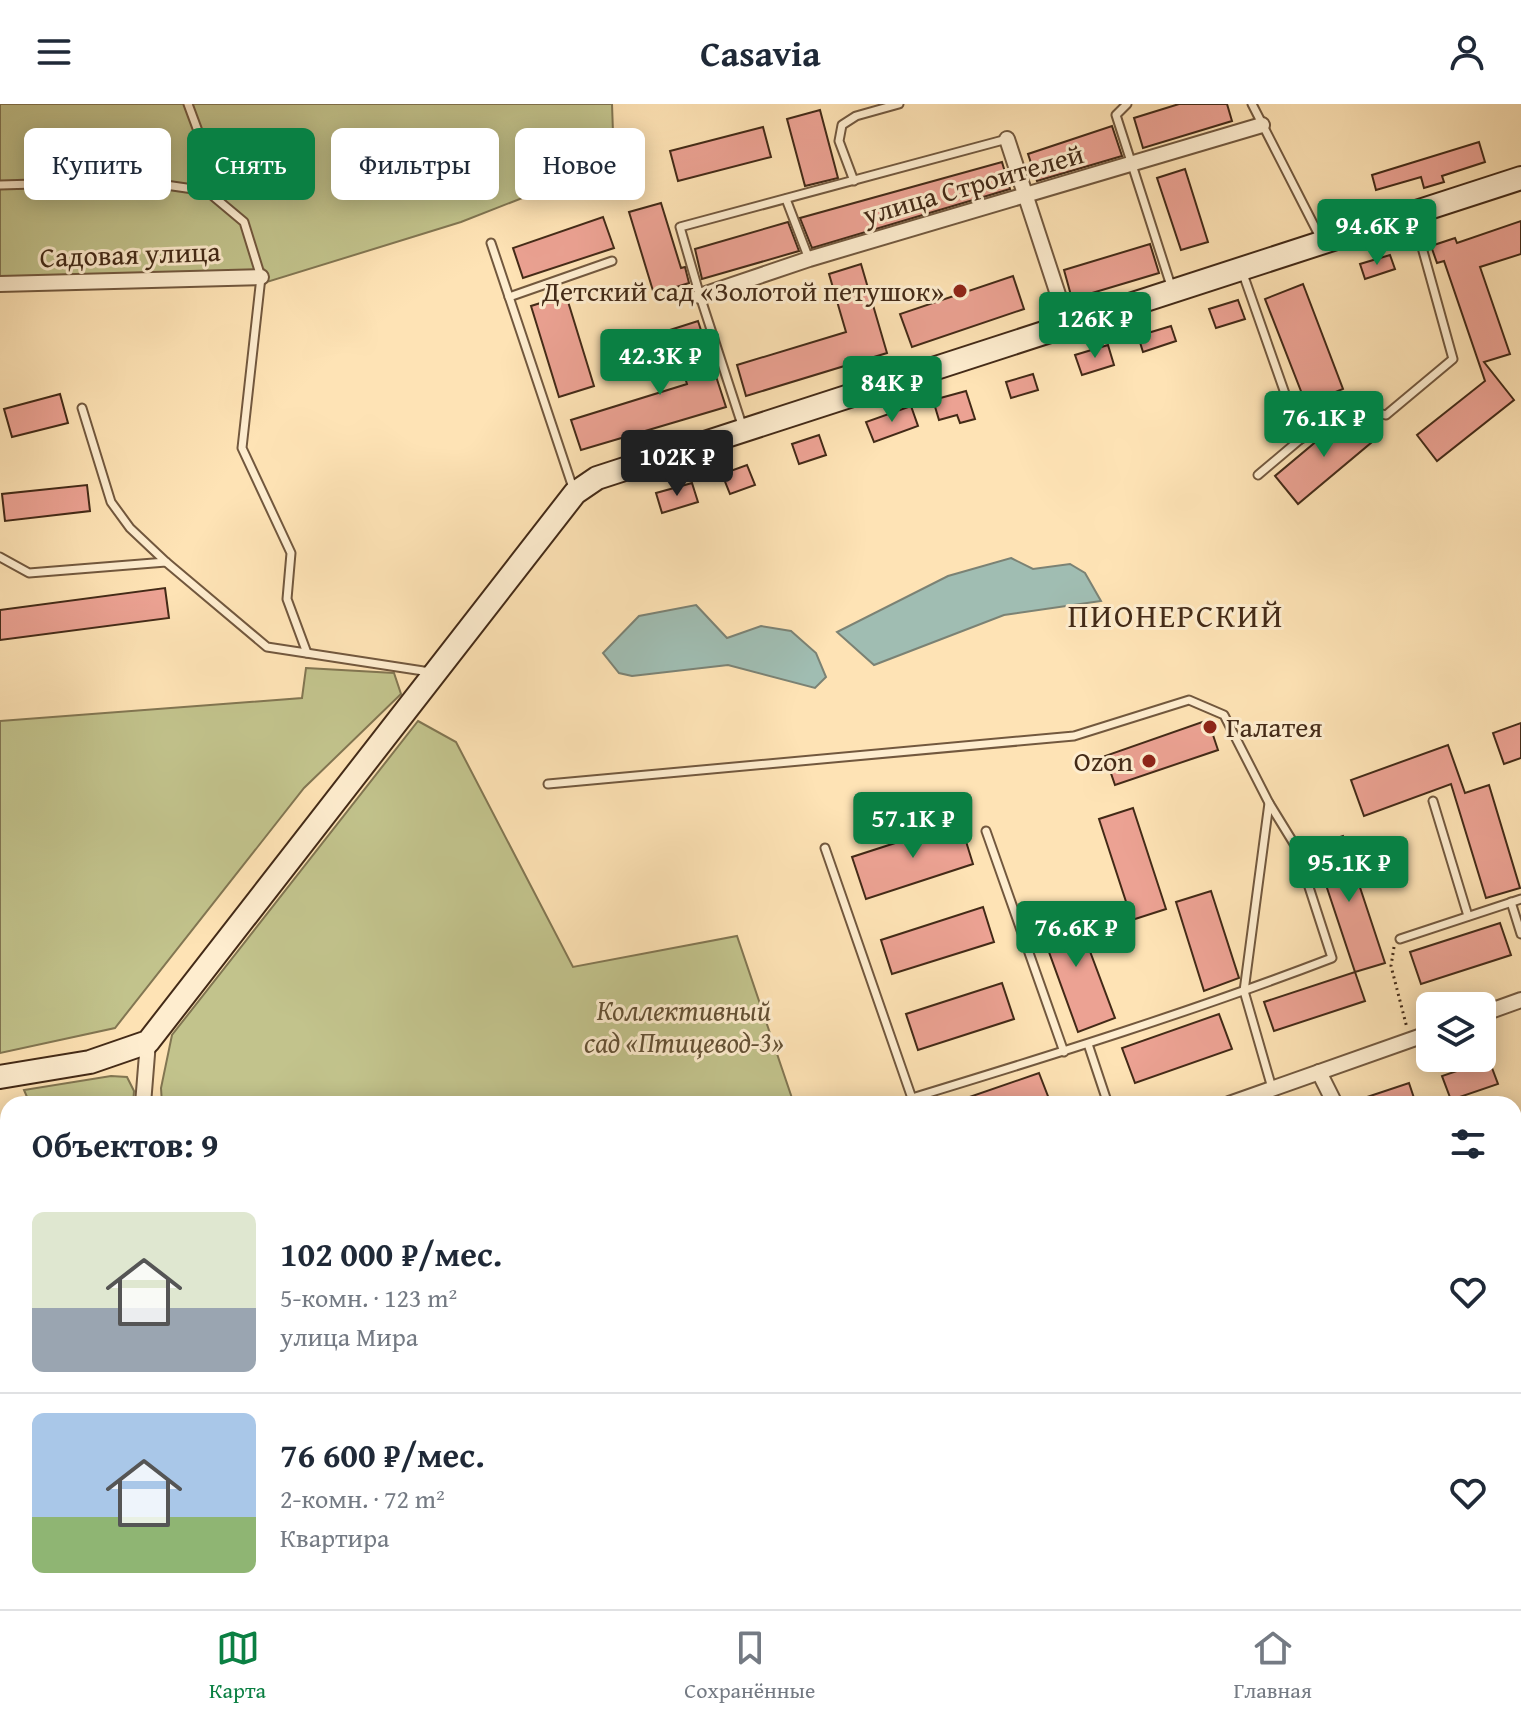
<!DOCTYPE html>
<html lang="ru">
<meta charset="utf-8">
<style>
:root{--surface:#fff;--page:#f2f2f3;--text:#1f2937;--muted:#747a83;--line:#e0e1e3;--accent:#0b8043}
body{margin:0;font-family:"Gentium Book Plus",serif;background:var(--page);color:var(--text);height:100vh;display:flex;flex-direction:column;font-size:30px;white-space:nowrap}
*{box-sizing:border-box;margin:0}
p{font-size:26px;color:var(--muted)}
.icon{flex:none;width:44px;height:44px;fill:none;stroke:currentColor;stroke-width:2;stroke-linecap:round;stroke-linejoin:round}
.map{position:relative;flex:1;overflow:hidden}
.details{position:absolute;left:0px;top:992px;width:1522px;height:514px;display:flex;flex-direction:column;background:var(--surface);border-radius:24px 24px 0 0;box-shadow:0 4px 20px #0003}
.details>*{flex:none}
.guide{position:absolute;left:24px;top:24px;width:800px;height:72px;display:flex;gap:16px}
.buttons{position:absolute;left:1416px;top:888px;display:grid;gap:16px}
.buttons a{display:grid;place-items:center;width:80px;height:80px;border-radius:12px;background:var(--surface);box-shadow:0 4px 20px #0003;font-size:40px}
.price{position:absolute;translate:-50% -68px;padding:0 18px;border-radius:8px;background:var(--accent);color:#fff;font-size:26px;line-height:52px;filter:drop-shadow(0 2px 4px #0008)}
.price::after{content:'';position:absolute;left:50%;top:48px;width:24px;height:18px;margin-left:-12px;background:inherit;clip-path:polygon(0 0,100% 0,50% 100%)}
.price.selected{background:#222;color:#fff}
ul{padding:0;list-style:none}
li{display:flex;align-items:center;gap:24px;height:200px;padding:0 32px}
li+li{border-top:2px solid var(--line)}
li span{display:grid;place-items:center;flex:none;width:224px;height:160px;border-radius:12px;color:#555}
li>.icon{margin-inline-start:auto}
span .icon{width:96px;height:96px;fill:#fffc;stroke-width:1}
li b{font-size:34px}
h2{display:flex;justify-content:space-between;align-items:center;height:96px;padding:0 32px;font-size:34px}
.chip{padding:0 28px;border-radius:12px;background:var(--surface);box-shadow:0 4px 20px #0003;font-size:28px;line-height:72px}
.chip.selected{background:var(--accent);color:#fff}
header{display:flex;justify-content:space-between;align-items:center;height:104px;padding:0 32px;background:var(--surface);font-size:36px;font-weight:800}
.menu{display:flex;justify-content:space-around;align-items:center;height:112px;border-top:2px solid var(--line);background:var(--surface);font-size:22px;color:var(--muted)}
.menu a{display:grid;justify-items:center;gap:4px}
.menu .selected{color:var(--accent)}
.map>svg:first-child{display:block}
.green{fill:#c2c38c;stroke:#827652;stroke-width:2}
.water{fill:#a0bdb2;stroke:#7b8274;stroke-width:2}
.building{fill:#eca293;stroke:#432a17;stroke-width:2}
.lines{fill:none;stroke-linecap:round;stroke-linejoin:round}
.lane-casing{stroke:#72583e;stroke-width:11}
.street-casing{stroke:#72583e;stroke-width:18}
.secondary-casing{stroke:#432a17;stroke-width:26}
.path{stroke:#432a17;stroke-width:3;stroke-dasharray:2 4;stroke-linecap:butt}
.lane{stroke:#feedcf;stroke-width:7}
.street{stroke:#feedcf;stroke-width:14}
.secondary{stroke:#feedcf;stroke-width:22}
.poi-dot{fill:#8f2418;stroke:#feedcf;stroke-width:3}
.labels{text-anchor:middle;stroke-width:6;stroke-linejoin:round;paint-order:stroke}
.street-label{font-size:28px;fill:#432a17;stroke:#feedcf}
.poi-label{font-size:28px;fill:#432a17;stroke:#feedcf;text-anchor:end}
.park-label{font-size:28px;font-style:italic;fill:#635034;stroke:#feedcf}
.quarter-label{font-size:32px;letter-spacing:2px;fill:#432a17;stroke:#feedcf}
</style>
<header><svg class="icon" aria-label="menu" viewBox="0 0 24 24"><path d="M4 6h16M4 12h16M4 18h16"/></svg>Casavia<svg class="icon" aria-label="person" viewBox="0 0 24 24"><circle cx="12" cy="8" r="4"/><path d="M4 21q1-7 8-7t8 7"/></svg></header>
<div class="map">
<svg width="1521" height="1505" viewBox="0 0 1521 1505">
<rect width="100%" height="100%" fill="#fee3b5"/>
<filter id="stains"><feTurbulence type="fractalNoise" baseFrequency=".0025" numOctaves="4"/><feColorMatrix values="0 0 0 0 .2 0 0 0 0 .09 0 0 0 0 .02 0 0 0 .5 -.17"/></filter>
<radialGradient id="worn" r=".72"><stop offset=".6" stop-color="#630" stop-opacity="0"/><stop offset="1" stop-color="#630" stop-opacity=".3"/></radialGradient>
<!-- green -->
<g class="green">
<polygon points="0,0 612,0 614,58 461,118 267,178 261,173 0,180"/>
<polygon points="306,564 394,569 401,590 304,684 115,924 0,949 0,617 302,594"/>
<polygon points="418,617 456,638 573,863 737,832 794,1000 162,1000 161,984 172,931"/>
<polygon points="111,972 127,973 134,987 133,1000 30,1000 24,986"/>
<polygon points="226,1498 791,1498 788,1505 228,1505"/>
</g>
<!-- water -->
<g class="water">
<polygon points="1011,454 1033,465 1070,460 1085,469 1101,497 1004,511 874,561 837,528 948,472"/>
<polygon points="696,501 727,534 761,522 791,527 816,549 826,573 815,584 728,561 632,572 619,569 603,549 639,512"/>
</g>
<!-- building -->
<g class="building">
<polygon points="1179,0 1227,0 1232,17 1143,44 1134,14"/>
<polygon points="820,6 838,74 805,82 787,15"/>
<polygon points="1112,22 1122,52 1037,77 1028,50"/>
<polygon points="763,23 771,53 678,77 670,47"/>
<polygon points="1479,38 1485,58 1442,72 1444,78 1424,84 1421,73 1376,86 1372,71"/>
<polygon points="1002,58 1010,85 812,144 800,114"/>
<polygon points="1185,65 1208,138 1181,146 1157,74"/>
<polygon points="661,99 681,164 685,163 689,179 654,190 629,108"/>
<polygon points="603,113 614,144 523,174 513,144"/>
<polygon points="1521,117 1521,150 1480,163 1510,250 1484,258 1514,296 1437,357 1417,331 1485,277 1444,157 1437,159 1431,142 1455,134 1457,139"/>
<polygon points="788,118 799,147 702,175 695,145"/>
<polygon points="1150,140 1159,169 1072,195 1064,166"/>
<polygon points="1390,151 1395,165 1365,175 1360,160"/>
<polygon points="861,160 887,249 746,292 737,261 846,228 829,170"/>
<polygon points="1013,172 1024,205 912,243 900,210"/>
<polygon points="1303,180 1343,285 1306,300 1265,195"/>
<polygon points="566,191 594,282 559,293 531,202"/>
<polygon points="1238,196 1245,215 1216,224 1209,205"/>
<polygon points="698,217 726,303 581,346 571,316 687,280 670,226"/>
<polygon points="1171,222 1176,237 1143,248 1138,232"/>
<polygon points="1108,241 1114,261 1082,271 1075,251"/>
<polygon points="1033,270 1038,286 1011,294 1006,278"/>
<polygon points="966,287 975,315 960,319 957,311 939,316 933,296"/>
<polygon points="60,290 68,319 12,333 4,305"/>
<polygon points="911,302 918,322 874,338 866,318"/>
<polygon points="1349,310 1372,338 1298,400 1275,372"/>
<polygon points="819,331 826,351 799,360 792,340"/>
<polygon points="747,361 755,381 730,390 722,370"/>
<polygon points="692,379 698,398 662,409 656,389"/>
<polygon points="87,381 90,407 5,417 2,390"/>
<polygon points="165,484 169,514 0,536 0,506"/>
<polygon points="1208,616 1218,646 1115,681 1105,652"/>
<polygon points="1521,619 1521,654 1504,660 1493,629"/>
<polygon points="1448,641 1465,689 1489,681 1520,784 1486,794 1451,680 1364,712 1351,676"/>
<polygon points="1133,704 1166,805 1132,816 1099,715"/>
<polygon points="960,718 973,760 866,795 852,753"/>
<polygon points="1343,732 1385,859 1355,868 1313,742"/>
<polygon points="1211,787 1239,874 1204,887 1176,798"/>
<polygon points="1073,802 1115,914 1078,928 1037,815"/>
<polygon points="983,803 994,838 892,870 881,836"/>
<polygon points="1500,819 1511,851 1421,880 1410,848"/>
<polygon points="1355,868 1365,897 1274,927 1264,898"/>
<polygon points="1002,879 1014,915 918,946 906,910"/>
<polygon points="1219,910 1232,945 1135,979 1122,944"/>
<polygon points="1489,956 1498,980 1451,996 1442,972"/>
<polygon points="1039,969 1051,1000 955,1000 955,998"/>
<polygon points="1409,979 1416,1000 1352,1000 1352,998"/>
</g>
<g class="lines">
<defs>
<g id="lane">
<polyline points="188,0 198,27 207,87 244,118 261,173 242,344 291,449 287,495 307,549"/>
<polyline points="1127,0 1116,11 1172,185"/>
<polyline points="1252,0 1322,137"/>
<polyline points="854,77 839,37 842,21 856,12 899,0"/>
<polyline points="0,81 138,77 207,87"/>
<polyline points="786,95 809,155"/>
<polyline points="491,139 574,387"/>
<polyline points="1242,167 1301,335"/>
<polyline points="509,193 612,157"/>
<polyline points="82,304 111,398 130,424 166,458"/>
<polyline points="743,324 700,192 680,123 1007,35"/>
<polyline points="1258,371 1342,300 1386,311 1453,255 1413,111"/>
<polyline points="0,453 29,469 166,458 267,543 430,568"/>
<polyline points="548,680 1074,632 1189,596 1224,611 1269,699 1244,887 1272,984"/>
<polyline points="1433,697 1468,812"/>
<polyline points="986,727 1064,948"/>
<polyline points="825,744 914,1000"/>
<polyline points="1511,798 1521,830"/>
<polyline points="1400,835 1521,795"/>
<polyline points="1088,940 1108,1000"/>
<path d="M912 994C1053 951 1194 907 1332 854L1296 743 1269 699"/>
<polyline points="0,1317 8,1314"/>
<polyline points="0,1393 8,1414"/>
<polyline points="0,1433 8,1430"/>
<polyline points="1336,1498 1337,1505"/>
<polyline points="1141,1505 1162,1498"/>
</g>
<g id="street">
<polyline points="1007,35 1068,221"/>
<polyline points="0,180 261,173"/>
<polyline points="700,192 809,155 1262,21"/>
<polyline points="1482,910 1521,896"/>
<polyline points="1319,968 1335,1000"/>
<polyline points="143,1000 148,938"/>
<polyline points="1229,1000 1430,929"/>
<polyline points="1411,1498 1413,1505"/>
</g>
<polyline id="secondary" points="0,973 90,958 148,938 575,389 597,374 1521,74"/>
</defs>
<!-- lane casing -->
<use href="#lane" class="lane-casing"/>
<!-- street casing -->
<use href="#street" class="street-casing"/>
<!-- secondary casing -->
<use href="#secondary" class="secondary-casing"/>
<!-- path -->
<g class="path">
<polyline points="1394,843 1391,862 1407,924"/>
<polyline points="325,1498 329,1505"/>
<polyline points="824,1498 827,1505"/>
<polyline points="810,1505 812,1498"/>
</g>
<!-- lane -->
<use href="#lane" class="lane"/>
<!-- street -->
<use href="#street" class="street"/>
<!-- secondary -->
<use href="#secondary" class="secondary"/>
</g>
<!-- markers -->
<g class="poi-dot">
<circle cx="960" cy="187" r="8"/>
<circle cx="1210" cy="623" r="8"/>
<circle cx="1149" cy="657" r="8"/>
</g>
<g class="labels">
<!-- street labels -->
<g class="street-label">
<text transform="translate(973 80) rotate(-16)" y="10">улица Строителей</text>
<text transform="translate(130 150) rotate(-2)" y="10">Садовая улица</text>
</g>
<!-- poi labels -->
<g class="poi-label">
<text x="944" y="197">Детский сад «Золотой петушок»</text>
<text x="1226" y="633" text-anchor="start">Галатея</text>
<text x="1133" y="667">Ozon</text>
</g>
<!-- park labels -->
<g class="park-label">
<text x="684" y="916">Коллективный<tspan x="684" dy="32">сад «Птицевод-3»</tspan></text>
</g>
<!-- quarter labels -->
<g class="quarter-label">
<text x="1176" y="523">ПИОНЕРСКИЙ</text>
</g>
</g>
<rect width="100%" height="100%" filter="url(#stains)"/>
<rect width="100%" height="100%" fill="url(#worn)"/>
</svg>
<div class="buttons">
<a><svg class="icon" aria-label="layers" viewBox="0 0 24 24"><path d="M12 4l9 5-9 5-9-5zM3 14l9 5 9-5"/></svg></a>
</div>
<b class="price" style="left:1377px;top:163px">94.6K ₽</b>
<b class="price" style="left:1095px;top:256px">126K ₽</b>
<b class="price" style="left:660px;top:293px">42.3K ₽</b>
<b class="price" style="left:892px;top:320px">84K ₽</b>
<b class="price" style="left:1324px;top:355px">76.1K ₽</b>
<b class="price selected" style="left:677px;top:394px">102K ₽</b>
<b class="price" style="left:913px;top:756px">57.1K ₽</b>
<b class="price" style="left:1349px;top:800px">95.1K ₽</b>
<b class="price" style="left:1076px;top:865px">76.6K ₽</b>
<div class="guide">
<a class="chip">Купить</a>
<a class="chip selected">Снять</a>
<a class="chip">Фильтры</a>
<a class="chip">Новое</a>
</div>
<section class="details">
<h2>Объектов: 9<svg class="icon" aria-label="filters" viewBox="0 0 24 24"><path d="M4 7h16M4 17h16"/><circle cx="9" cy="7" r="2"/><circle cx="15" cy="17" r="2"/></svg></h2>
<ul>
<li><span style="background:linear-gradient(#dfe7d0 60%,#9aa5b1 0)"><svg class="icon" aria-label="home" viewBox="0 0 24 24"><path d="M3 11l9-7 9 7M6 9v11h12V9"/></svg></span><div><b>102 000 ₽/мес.</b><p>5-комн. · 123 m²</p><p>улица Мира</p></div><svg class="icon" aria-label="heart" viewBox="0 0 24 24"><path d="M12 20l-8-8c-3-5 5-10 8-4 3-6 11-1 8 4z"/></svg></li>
<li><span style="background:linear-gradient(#a9c7e8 65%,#8fb573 0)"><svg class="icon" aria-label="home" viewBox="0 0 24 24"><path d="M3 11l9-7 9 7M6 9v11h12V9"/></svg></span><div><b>76 600 ₽/мес.</b><p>2-комн. · 72 m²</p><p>Квартира</p></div><svg class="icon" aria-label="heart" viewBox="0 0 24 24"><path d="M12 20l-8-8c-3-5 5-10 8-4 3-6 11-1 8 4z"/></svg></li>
</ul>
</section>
</div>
<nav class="menu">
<a class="selected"><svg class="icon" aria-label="map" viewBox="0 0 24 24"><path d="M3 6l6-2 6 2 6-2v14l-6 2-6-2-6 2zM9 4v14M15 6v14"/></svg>Карта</a>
<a><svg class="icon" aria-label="saved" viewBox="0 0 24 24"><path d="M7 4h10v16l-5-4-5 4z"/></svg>Сохранённые</a>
<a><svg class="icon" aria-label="home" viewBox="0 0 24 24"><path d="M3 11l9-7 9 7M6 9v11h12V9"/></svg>Главная</a>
</nav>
